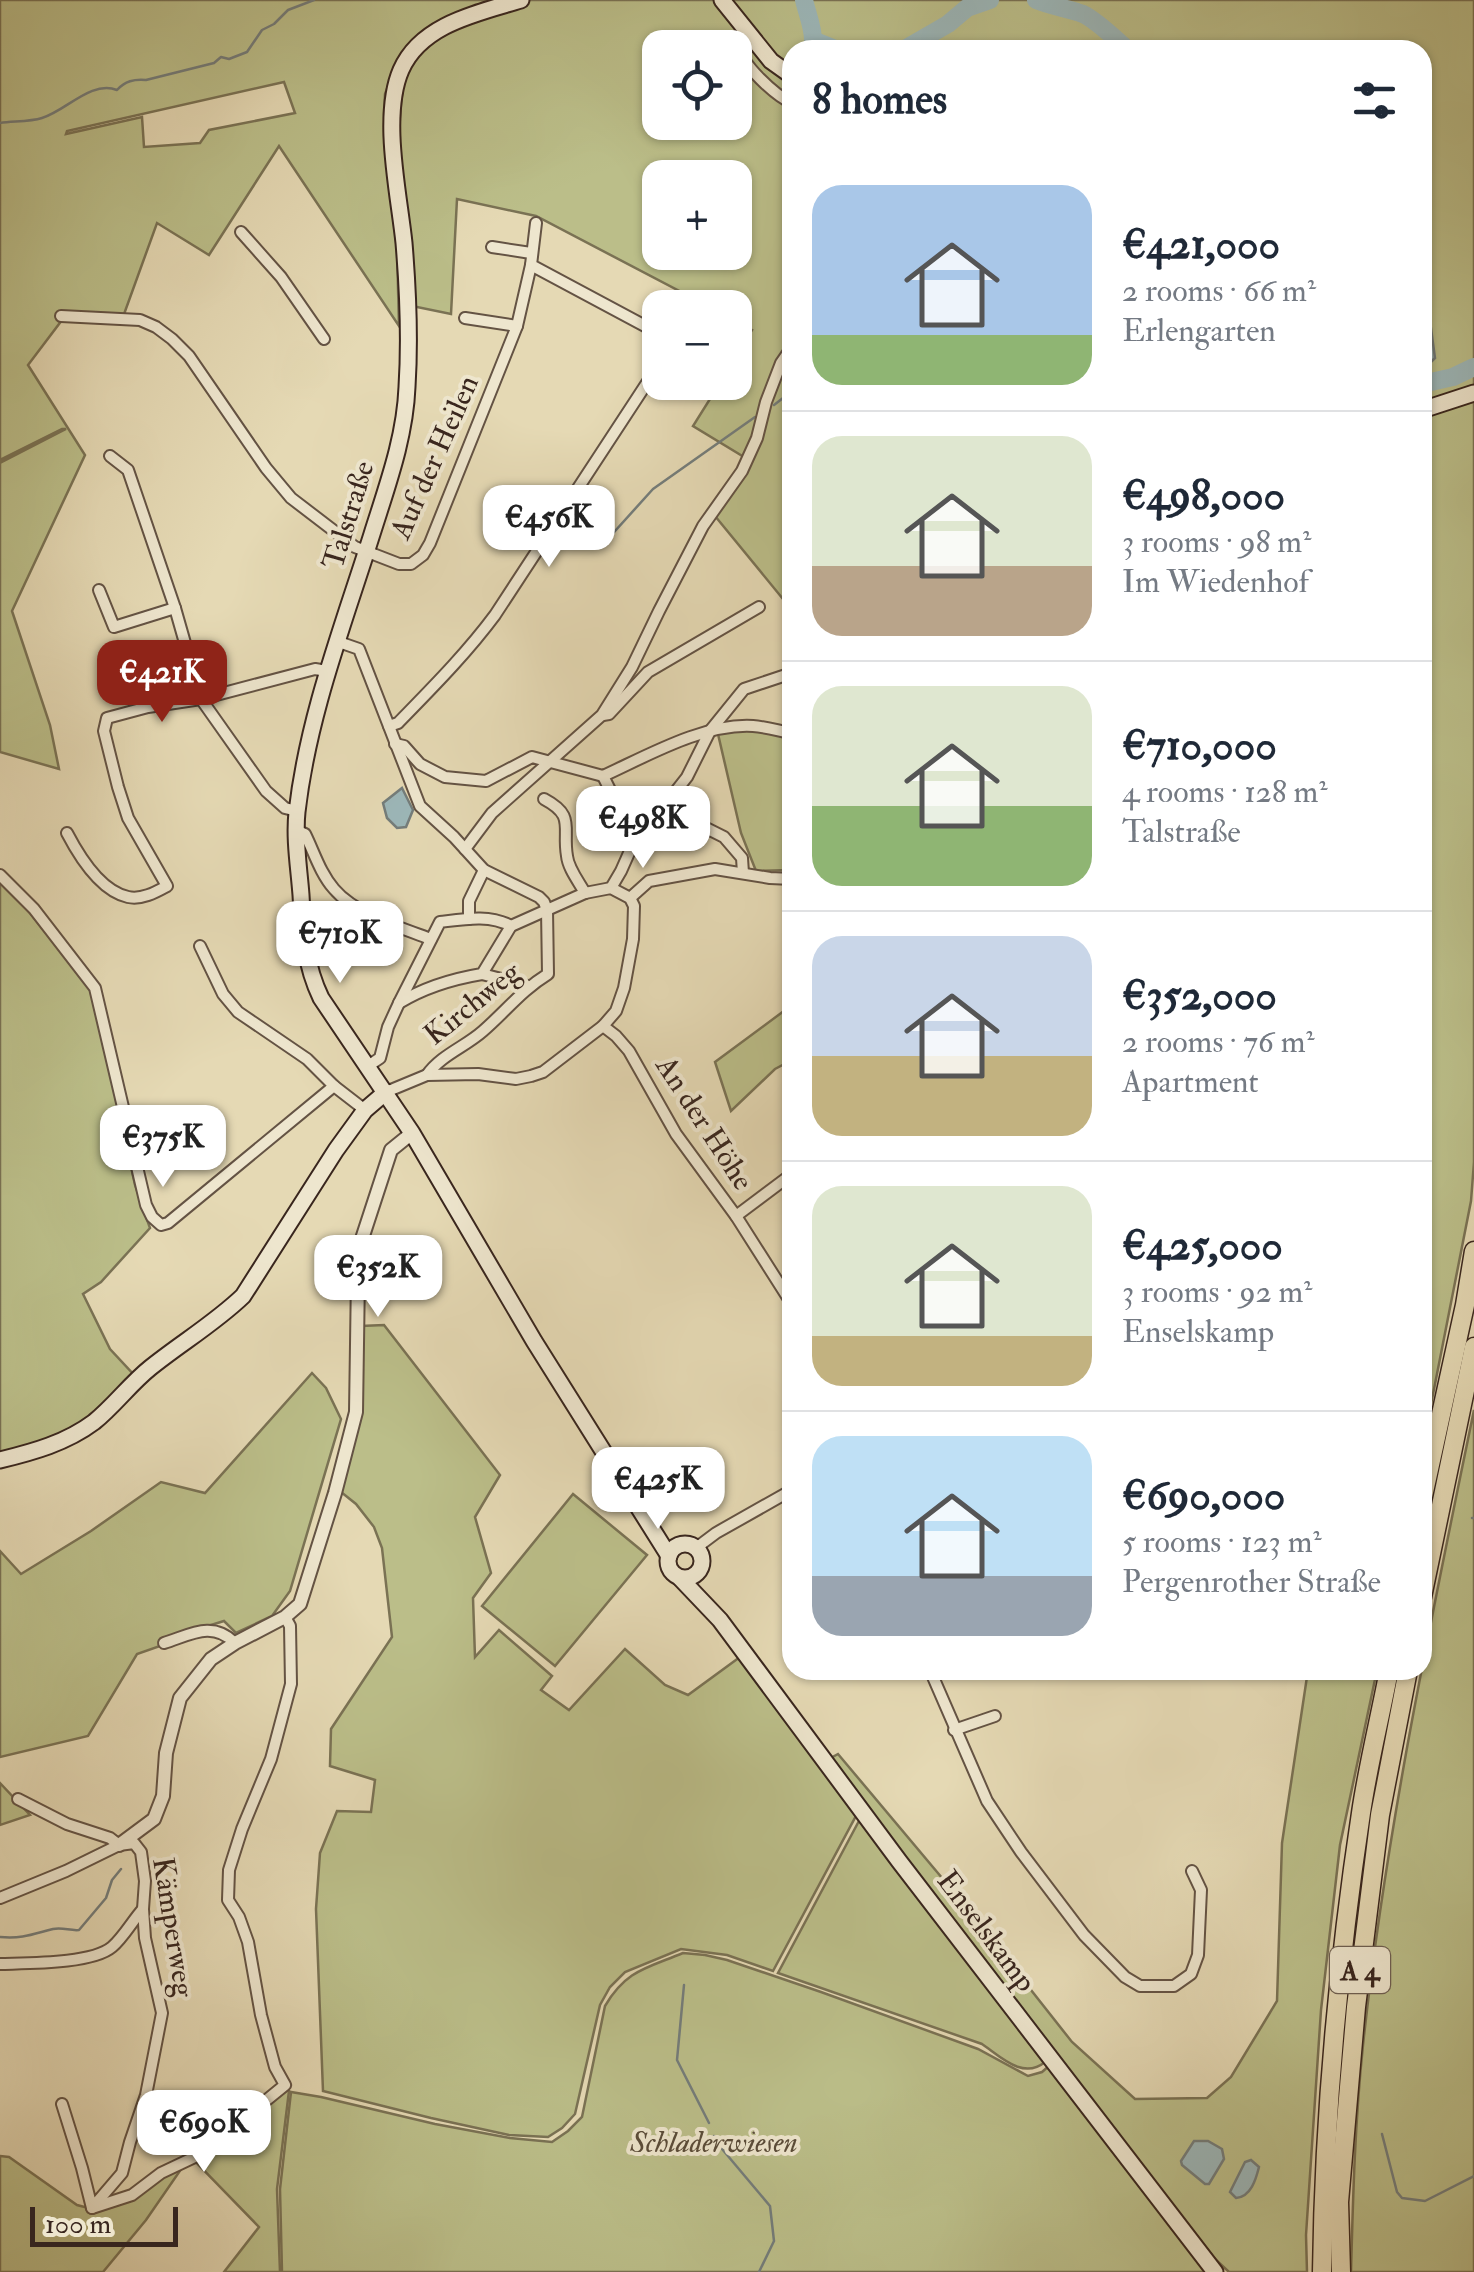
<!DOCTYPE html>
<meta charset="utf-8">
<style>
:root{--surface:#fff;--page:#f6f6f7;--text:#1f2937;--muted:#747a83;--line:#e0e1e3;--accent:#8f2418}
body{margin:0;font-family:"IM FELL Double Pica",serif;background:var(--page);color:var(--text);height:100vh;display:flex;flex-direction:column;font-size:38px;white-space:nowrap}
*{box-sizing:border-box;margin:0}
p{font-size:32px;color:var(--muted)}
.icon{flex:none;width:55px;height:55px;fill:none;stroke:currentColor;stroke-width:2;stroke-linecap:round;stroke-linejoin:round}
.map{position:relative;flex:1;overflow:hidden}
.side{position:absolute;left:782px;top:40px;width:650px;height:1640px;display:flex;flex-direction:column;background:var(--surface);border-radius:30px;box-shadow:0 2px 8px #0004}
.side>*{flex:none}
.fabs{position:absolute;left:642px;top:30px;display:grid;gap:20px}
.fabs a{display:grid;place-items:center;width:110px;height:110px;border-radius:20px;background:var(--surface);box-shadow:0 2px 8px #0004;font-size:50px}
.scale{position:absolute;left:30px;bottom:25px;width:148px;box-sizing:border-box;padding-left:10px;border:5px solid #39261e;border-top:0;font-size:28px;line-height:35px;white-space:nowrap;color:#39261e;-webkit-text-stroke:8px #eee6ce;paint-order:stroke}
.price{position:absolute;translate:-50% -85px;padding:0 22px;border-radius:20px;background:#fff;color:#222;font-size:32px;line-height:65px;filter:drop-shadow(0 2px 5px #0008)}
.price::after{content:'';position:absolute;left:50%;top:60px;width:30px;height:22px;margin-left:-15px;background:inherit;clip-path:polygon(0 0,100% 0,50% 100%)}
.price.selected{background:var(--accent);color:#fff}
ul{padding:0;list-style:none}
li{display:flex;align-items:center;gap:30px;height:250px;padding:0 30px}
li+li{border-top:2px solid var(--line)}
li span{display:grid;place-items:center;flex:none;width:280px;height:200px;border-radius:30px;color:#555}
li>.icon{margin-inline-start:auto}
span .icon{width:120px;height:120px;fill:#fffc;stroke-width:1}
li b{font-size:42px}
h2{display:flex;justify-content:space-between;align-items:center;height:120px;padding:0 30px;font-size:42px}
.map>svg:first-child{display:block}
.green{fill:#bbbe89;stroke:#7a7254;stroke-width:2.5;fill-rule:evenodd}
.water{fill:#9cb7b9;stroke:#747d7b;stroke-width:2.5}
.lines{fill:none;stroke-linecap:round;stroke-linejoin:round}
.stream{stroke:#747d7b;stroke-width:2.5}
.river{stroke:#9cb7b9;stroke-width:18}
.minor-casing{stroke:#645344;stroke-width:14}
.tertiary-casing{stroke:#645344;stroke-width:16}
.secondary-casing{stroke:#39261e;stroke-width:19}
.motorway-casing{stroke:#39261e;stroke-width:21}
.minor{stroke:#eee6ce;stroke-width:10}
.tertiary{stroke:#eee6ce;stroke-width:12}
.secondary{stroke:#eee6ce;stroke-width:15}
.motorway{stroke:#e5d9b4;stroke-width:18}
.labels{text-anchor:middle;stroke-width:8;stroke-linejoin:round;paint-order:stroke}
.shield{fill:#eee6ce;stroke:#6f6053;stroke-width:2.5}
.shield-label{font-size:28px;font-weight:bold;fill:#39261e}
.street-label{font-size:30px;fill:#39261e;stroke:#eee6ce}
.park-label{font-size:30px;font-style:italic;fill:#5a4c39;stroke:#eee6ce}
</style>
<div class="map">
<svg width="1474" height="2272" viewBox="0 0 1474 2272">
<rect width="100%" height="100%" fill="#e5d9b4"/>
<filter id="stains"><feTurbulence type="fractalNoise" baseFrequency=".002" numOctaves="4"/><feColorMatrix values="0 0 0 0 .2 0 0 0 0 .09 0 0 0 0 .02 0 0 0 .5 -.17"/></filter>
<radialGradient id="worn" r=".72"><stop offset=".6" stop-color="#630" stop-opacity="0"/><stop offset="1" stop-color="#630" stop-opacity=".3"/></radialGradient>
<!-- green -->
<g class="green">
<path d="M0 0H1474V1162L1471 1201 1423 1445 1422 1095 1429 1058 1422 1049V50H792V610L715 516 745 472 761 434 776 386 770 385 755 435 744 457 693 426 720 383 735 382V358L752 330 735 321V308L710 307 536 216 457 199 451 314 412 306C406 228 390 148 406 71L394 70 385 94 384 114 397 249 399 326 279 146 209 255 157 223 123 317 62 315 60 318 62 320 28 365 85 455 12 611 50 725 59 769 0 752V463L66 429H62L0 460ZM660 48H735V122H660ZM284 82 295 113 209 130 200 143 144 147 142 117 66 134 67 131ZM660 178H735V252H660Z"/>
<polygon points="751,729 792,737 792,870 756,871 741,833 718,734"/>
<polygon points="0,879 30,913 92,991 135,1185 150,1228 101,1282 83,1294 110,1349 135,1376 92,1416 62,1434 0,1454"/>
<polygon points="792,1005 792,1060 775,1069 731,1111 715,1062"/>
<polygon points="384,1325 500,1475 475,1517 491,1573 473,1598 475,1657 499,1630 552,1676 541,1690 569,1710 625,1649 665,1685 688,1695 740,1657 858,1812 773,1971 727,1955 681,1949 625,1972 610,1987 600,2005 575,2114 562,2128 548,2137 509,2135 431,2118 323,2091 316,1909 320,1853 337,1811 371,1812 375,1780 330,1766 331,1729 392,1637 382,1548 374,1527 356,1504 341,1492 361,1326"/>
<polygon points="312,1373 326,1388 341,1419 290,1591 272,1616 236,1633 224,1621 162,1640 163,1645 137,1654 88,1736 0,1757 0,1551 21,1574 91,1531 161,1482 205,1493"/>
<path d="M1474 1410V2272H1351C1353 2196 1355 2120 1363 2045 1386 1831 1431 1620 1474 1410Z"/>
<polygon points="573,1494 647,1555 555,1666 482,1606"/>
<polygon points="1308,1670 1377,1670 1340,1845 1321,2010 1306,2235 1307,2272 1229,2272 1215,2259 1054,2054 829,1759 838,1754 953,1891 1072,2042 1135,2099 1207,2098 1231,2077 1277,2001 1282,1843"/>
<polygon points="0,1783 30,1815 0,1825"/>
<path d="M860 1819 1045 2062C1023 2080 1001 2057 982 2044L778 1973Z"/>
<path d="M683 1953 705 1955 727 1960 821 1992 978 2049 1028 2076 1042 2072 1050 2065 1211 2272H282L280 2189 291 2092 321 2097 435 2124 510 2138 552 2142 568 2131 582 2117 605 2006C626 1970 647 1968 683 1953Z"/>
<polygon points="285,2087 289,2091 277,2189 280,2272 224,2272 259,2227 194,2160"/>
<polygon points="0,2156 9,2157 77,2205 92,2209 184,2165 146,2220 103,2272 0,2272"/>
</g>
<!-- water -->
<g class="water">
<polygon points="1423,317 1430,321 1435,358 1423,370"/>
<polygon points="402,788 413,810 406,827 397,828 387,818 383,803"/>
<polygon points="1194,2141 1208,2141 1222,2149 1224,2159 1209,2184 1205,2184 1182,2165 1181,2161"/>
<path d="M1251 2160 1259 2167C1256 2179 1251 2197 1236 2198L1230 2192 1245 2162Z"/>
</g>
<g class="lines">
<!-- stream -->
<g class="stream">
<path d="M0 123C13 121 29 122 42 118 66 111 91 80 117 90 125 81 134 79 146 80L214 63 221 57 229 59 247 52 262 30 274 24 288 10 314 0"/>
<polyline points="774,405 792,391"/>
<polyline points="606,541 653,489 755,417"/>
<polyline points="1472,1518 1474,1518"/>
<path d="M0 1937C23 1939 33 1934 53 1929 63 1927 70 1931 79 1930L106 1898 112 1880 121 1869"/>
<polyline points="684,1985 677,2060 709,2123"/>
<polyline points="1382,2134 1397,2192 1402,2198 1425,2201 1474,2176"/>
<polyline points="714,2136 717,2143 770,2206 774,2241 759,2272"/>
</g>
<!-- river -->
<g class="river">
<path d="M804 0C807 13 813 27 813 40L838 50"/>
<path d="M1036 0C1050 6 1070 9 1083 14 1099 22 1114 38 1128 50"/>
<polyline points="903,50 948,24 967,8 990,0"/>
<polyline points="1422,384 1453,377 1474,367"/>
</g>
<defs>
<g id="minor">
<path d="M744 31C740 37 738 38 739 45 740 64 776 96 792 103"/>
<polyline points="536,223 531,265 660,334"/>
<polyline points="241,232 281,277 324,339"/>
<polyline points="492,247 531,253"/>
<polyline points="61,316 140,320 156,327 172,339 189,356 266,468 291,498 355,547 399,564 411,564 423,555 430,543 517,326 531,265"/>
<polyline points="465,318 517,326"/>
<polyline points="110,456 128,470 175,608 201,699 266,791 285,808 297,811"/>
<polyline points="99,590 114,627 175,608"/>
<path d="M336 641 359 649 420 806 454 837 484 870 539 897 544 902 547 910 548 974C522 990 506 1011 483 1031 465 1047 441 1055 427 1075"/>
<polyline points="603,715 609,714 648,672 759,607"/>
<path d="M389 726 398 723C432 688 466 654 495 615L660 363"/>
<path d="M395 744 404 746 420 764 445 777 486 781 532 757 603 776C647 756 704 723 753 726 766 727 780 731 792 733"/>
<polyline points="603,776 625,820 637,835"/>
<path d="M544 799C576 816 562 827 567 856 568 868 579 882 585 893"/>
<polyline points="654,819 682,816 724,837 742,858 743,873"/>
<path d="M296 830 305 834C314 852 320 873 334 889 355 914 401 928 431 939"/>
<path d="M67 833C79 856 101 891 128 897 142 900 156 892 167 886L128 818 118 787 104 731 107 718 148 707 201 699 315 669 327 671"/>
<polyline points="465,849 492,813 602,715 632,667 659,611 703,526 742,471 757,438 766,402 781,363 792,347"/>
<polyline points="0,875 34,909 95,988 146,1205 152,1217 161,1225 168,1223 334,1086"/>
<polyline points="611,888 621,871 637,835 654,819 687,777 710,731 744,689 792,673"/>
<polyline points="630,898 649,881 715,869 770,878 792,879"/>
<polyline points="469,919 469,901 484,870"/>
<polyline points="200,946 223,994 238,1012 307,1059 334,1086 365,1110"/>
<polyline points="482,974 528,986"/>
<polyline points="603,1026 616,1036 629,1051 676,1134 736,1216 792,1304"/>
<path d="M368 1066 380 1058 388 1027 399 1003 440 922C464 919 490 914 511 926"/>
<path d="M386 1092 427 1075 478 1074 516 1079 531 1076 543 1072 603 1026 616 1011 624 988 633 939 634 906 630 898 611 888 585 893 511 926 482 974C452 979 425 987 399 1003"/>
<polyline points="736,1216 792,1174"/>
<polyline points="696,1548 716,1533 792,1490"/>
<path d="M164 1643C190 1635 212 1620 235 1643"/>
<polyline points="930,1670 987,1801 1021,1852 1084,1935 1125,1977 1140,1986 1174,1986 1191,1974 1198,1955 1201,1890 1192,1871"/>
<polyline points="954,1730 995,1716"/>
<polyline points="18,1799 67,1824 110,1838 119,1845"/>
<polyline points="0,1898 66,1871 119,1845 134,1843 141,1852 145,1881 143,1909 145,1938 162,2013 146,2095 130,2142 122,2173 92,2208 82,2168 62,2104"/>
<path d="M0 1964C27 1963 92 1964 112 1947 123 1938 133 1920 143 1909"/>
<polyline points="92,2208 132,2195 161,2173 199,2155 285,2085 275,2067 261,2015 248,1942 239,1917 228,1900 229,1870 242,1829 271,1759 291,1684 290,1626 285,1617"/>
</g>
<polyline id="tertiary" points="119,1845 154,1819 163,1796 166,1753 180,1698 211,1659 235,1643 285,1617 300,1604 335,1493 356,1412 358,1276 360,1245 391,1150 412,1133"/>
<g id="secondary">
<path d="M521 0C478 13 421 24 401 70 381 116 399 194 404 243 408 291 410 340 407 387 405 438 387 486 372 534 343 626 308 716 297 812 294 839 299 868 301 895 303 932 305 965 321 998L412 1133 534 1341 669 1556"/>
<polyline points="722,0 771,61 792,76"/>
<polyline points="1422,410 1474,393"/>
<path d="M0 1460C33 1452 66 1443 94 1422 114 1406 130 1384 150 1368 181 1343 215 1323 243 1296L336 1150 365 1110 386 1092"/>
<circle cx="685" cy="1561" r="17"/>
<polyline points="680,1578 720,1620 899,1861 1215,2272"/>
</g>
<g id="motorway">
<polyline points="1422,1501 1465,1305 1474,1251"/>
<polyline points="1422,1597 1474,1347"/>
<path d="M1322 2272C1324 2119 1338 1965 1361 1813 1368 1765 1380 1718 1389 1670"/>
<polyline points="1341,2272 1339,2202 1356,2007 1380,1815 1408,1670"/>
</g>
</defs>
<!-- minor casing -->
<use href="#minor" class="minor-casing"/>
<!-- tertiary casing -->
<use href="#tertiary" class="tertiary-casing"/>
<!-- secondary casing -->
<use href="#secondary" class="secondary-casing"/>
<!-- motorway casing -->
<use href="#motorway" class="motorway-casing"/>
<!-- minor -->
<use href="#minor" class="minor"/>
<!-- tertiary -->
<use href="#tertiary" class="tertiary"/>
<!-- secondary -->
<use href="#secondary" class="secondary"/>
<!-- motorway -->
<use href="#motorway" class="motorway"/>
</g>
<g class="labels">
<!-- shield labels -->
<rect class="shield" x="1330" y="1947" width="60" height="46" rx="8"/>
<g class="shield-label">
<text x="1360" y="1980">A 4</text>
</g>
<!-- street labels -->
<g class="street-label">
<text transform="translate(434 457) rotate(-66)" y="10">Auf der Heilen</text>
<text transform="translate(348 515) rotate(-73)" y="10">Talstraße</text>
<text transform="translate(472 1003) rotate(-39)" y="10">Kirchweg</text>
<text transform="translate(705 1123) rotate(57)" y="10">An der Höhe</text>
<text transform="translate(174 1927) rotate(81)" y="10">Kämperweg</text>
<text transform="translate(987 1931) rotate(53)" y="10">Enselskamp</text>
</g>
<!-- park labels -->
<g class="park-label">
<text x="714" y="2152">Schladerwiesen</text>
</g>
</g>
<rect width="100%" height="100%" filter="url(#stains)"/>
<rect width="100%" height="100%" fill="url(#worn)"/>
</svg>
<div class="fabs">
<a><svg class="icon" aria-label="locate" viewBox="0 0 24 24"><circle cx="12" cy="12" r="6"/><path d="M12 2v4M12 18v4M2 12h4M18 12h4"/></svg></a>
<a>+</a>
<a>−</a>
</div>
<div class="scale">100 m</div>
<b class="price" style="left:549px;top:570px">€456K</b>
<b class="price selected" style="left:162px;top:725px">€421K</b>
<b class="price" style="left:643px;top:871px">€498K</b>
<b class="price" style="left:340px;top:986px">€710K</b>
<b class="price" style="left:163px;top:1190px">€375K</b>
<b class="price" style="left:378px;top:1320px">€352K</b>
<b class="price" style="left:658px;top:1532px">€425K</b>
<b class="price" style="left:204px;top:2175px">€690K</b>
<section class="side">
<h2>8 homes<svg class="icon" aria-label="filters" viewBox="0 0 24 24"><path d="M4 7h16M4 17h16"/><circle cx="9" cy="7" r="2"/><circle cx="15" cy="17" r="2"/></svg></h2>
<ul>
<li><span style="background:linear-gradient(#a9c7e8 75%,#8fb573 0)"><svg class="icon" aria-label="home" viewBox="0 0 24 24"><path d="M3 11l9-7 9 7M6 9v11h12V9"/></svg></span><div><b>€421,000</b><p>2 rooms · 66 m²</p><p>Erlengarten</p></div></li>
<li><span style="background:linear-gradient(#dfe7d0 65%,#b9a48a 0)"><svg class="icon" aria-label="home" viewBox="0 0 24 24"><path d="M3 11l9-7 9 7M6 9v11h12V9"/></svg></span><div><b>€498,000</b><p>3 rooms · 98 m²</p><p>Im Wiedenhof</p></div></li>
<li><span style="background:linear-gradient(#dfe7d0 60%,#8fb573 0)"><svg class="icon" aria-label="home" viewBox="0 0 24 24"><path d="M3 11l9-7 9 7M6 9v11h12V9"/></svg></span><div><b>€710,000</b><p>4 rooms · 128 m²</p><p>Talstraße</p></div></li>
<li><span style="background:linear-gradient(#c9d6e8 60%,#c2b280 0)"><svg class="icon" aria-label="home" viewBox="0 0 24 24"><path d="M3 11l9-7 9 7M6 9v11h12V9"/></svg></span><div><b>€352,000</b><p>2 rooms · 76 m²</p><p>Apartment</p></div></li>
<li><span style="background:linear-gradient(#dfe7d0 75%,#c2b280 0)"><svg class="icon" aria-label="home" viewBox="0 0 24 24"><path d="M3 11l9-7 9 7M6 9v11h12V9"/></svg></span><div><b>€425,000</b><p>3 rooms · 92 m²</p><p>Enselskamp</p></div></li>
<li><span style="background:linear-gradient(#bfe0f5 70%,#9aa5b1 0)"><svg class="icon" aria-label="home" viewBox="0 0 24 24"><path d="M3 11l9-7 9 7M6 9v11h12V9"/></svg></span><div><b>€690,000</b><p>5 rooms · 123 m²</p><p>Pergenrother Straße</p></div></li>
</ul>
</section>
</div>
